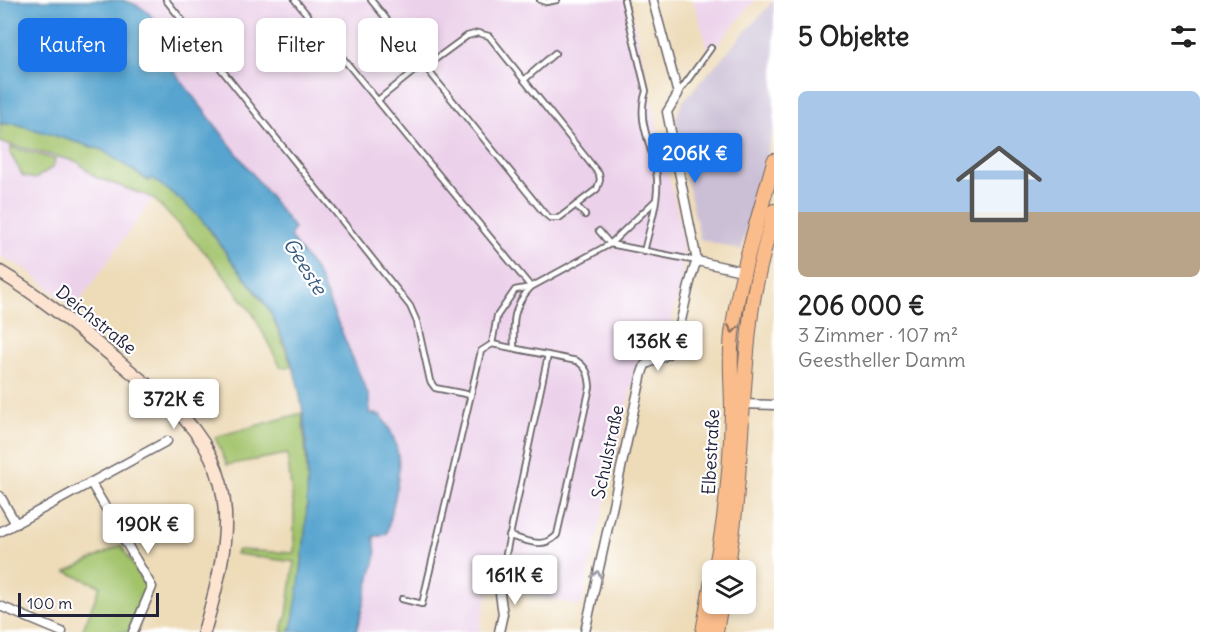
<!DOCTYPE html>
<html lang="de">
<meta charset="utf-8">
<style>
:root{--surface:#fff;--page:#f6f6f6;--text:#222;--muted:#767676;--line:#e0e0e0;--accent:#1a73e8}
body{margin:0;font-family:Delius,sans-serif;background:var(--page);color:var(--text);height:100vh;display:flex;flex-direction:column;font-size:22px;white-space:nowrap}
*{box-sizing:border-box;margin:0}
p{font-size:20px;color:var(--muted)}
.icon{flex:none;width:33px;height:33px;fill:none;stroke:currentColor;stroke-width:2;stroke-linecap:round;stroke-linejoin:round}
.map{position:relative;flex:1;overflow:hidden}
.details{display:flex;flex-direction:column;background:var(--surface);width:450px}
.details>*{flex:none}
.banner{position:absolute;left:18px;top:18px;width:570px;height:54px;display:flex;gap:12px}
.controls{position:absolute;left:702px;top:560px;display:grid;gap:12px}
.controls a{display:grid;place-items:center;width:54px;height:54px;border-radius:9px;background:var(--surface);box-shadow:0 3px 9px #0003;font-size:30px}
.scale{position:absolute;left:18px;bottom:15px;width:141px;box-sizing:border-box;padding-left:6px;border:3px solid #22223b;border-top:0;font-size:16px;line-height:21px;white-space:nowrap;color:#22223b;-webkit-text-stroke:4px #fff;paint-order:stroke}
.price{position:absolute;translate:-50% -51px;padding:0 14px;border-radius:6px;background:#fff;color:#222;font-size:20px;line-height:39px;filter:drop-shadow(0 2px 3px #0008)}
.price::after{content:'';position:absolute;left:50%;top:36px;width:18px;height:14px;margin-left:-9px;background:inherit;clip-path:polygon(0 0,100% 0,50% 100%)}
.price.current{background:var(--accent);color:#fff}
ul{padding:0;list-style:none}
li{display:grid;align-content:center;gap:12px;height:318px;padding:0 24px}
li+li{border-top:2px solid var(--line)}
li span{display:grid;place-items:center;height:186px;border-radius:9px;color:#555}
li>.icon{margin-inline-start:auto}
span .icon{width:108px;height:108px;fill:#fffc;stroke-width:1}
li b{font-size:26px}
h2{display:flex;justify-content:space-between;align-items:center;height:72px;padding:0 24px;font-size:26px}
.tag{padding:0 21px;border-radius:9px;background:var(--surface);box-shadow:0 3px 9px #0003;font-size:21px;line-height:54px}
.tag.current{background:var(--accent);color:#fff}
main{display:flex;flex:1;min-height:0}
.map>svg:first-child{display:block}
.built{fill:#ecd1ea}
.industrial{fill:#cbbfd5}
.green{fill:#a2c36b;stroke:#627253;stroke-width:1.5}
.water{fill:#56a4cf;stroke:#3c6385;stroke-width:1.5}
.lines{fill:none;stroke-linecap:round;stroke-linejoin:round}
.lane-casing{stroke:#696367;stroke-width:8}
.street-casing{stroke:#696367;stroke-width:11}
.secondary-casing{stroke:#696367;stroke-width:15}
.primary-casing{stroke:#696367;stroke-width:16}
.lane{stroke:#fff;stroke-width:4.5}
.street{stroke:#fff;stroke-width:8}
.secondary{stroke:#fde4d1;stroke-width:12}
.primary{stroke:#fabc8b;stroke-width:14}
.oneway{stroke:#8e6f63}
.oneway2{stroke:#9c9ca7}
.labels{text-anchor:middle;stroke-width:4.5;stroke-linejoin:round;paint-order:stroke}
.street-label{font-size:18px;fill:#22223b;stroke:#fff}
.water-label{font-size:20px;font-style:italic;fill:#395c7e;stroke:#fff}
</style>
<main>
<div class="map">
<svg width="774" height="632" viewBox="0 0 774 632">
<rect width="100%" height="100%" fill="#fff"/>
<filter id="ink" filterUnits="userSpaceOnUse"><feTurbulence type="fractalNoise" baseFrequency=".0167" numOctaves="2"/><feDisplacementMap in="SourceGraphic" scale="12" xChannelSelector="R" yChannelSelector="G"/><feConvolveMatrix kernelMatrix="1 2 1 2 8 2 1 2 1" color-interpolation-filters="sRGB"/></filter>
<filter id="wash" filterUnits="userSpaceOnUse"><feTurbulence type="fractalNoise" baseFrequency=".008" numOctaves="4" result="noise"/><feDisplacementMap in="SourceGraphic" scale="24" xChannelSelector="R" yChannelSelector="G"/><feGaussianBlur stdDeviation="1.35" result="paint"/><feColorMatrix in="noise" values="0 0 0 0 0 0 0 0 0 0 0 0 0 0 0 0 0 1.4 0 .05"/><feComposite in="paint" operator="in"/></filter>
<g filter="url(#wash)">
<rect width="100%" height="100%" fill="#eedcb9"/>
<!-- built -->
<g class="built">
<polygon points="122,0 629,0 683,238 683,277 665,345 650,352 640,351 581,606 490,585 479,630 486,632 356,632 376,555 369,397 317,273 290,237 294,228 163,57 157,54 156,31 138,5"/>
<polygon points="693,0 755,0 710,54"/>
<polygon points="0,142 79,162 95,177 153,198 74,309 26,269 0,256"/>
</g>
<!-- industrial -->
<polygon class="industrial" points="774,0 774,127 741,250 700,239 679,144 676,117 683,101"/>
<!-- green -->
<g class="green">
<polygon points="0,124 16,124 102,150 148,181 151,178 165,187 198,215 271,313 292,366 281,368 253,314 211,259 153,198 95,177 78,162 0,142"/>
<polygon points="11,147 55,159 53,167 35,179 23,176 10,153"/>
<path d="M302 413C304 437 307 462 308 486 309 528 301 592 290 632H281L287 614 294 562 236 554 238 550 294 553V511L287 454 227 465 215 437Z"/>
<polygon points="121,545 147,588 128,632 82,632 100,586 66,572"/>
</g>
<!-- water -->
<path class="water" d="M0 0H122C141 5 151 12 161 29L156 31 157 54 163 57 294 228 290 237 317 273 369 397V413L380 415C411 453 396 489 387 533L381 536H374L376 555 356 632H290C296 611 298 590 301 569 312 487 313 388 271 314 261 294 244 277 230 259 220 244 210 228 197 215 184 201 167 189 151 178L149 181 102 150 16 124H0Z"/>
</g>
<g filter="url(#ink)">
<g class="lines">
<defs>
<g id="lane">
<polyline points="166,0 410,306 417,322 430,381 435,388 471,395"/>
<path d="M295 0 531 287C512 307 513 322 514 348"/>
<polyline points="371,0 544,213 550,218 559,218 597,189 600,180 599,174 489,36 478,33 467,36 433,61 423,64 378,100"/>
<polyline points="540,0 546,2 557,0"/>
<path d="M624 0 646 91C635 124 654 146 657 178 659 201 649 229 644 252"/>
<polyline points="524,80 555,53"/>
<polyline points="679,92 711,48"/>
<polyline points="576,205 585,215"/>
<polyline points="599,231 610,244 655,201"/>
<path d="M492 344 577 361C587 368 589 374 590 387L557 535C543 550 527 540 509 536"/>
<polyline points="499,587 548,355"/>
<polyline points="402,599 422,604 481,351 492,344 497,316 515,290 531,287 610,244 697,261"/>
</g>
<g id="street">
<polyline points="653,1 678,94 667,112 697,261"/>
<polyline points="697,261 746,272"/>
<polyline points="745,404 774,405"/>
<polyline points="91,483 152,587 133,632"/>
<polyline points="0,496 16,524"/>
<polyline points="0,532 167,441"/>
<polyline points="0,606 62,632"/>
<polyline points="499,632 503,614 499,587"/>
<path d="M585 632 642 373 645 365C652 360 665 358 670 352 680 342 687 280 697 261"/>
</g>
<path id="secondary" d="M0 272C42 297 79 329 117 360 134 375 153 389 170 404 246 474 229 544 204 632"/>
<g id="primary">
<path d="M715 570C726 518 731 464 732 411 732 386 729 359 732 334 739 275 759 218 774 161"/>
<path d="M727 570C742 485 740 399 751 314 755 279 766 245 774 211"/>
<polyline points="703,632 712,580"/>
<polyline points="716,632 721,603"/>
</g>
</defs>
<!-- lane casing -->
<use href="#lane" class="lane-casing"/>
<!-- street casing -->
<use href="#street" class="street-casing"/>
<!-- secondary casing -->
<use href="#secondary" class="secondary-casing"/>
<!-- primary casing -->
<use href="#primary" class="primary-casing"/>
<!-- lane -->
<use href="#lane" class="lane"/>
<!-- street -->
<use href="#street" class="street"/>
<!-- secondary -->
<use href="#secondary" class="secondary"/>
<!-- primary -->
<use href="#primary" class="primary"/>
</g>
<!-- one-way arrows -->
<defs><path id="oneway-chevron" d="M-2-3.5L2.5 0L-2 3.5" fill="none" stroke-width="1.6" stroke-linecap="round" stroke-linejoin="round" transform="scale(1.5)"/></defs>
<use class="oneway" href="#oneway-chevron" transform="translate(733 329) rotate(98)"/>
<use class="oneway2" href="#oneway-chevron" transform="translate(597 575) rotate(-77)"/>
</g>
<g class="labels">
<!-- street labels -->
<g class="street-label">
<text transform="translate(96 320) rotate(39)" y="6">Deichstraße</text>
<text transform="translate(608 452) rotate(-78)" y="6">Schulstraße</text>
<text transform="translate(711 452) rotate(-87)" y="6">Elbestraße</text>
</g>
<!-- water labels -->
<g class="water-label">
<text transform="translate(305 266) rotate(58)" y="7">Geeste</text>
</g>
</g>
</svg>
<div class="controls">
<a><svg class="icon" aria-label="layers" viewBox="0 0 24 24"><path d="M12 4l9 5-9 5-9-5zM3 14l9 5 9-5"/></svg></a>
</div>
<div class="scale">100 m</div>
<b class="price current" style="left:695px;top:184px">206K €</b>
<b class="price" style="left:658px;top:372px">136K €</b>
<b class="price" style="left:174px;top:430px">372K €</b>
<b class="price" style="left:148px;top:555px">190K €</b>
<b class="price" style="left:515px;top:606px">161K €</b>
<div class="banner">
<a class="tag current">Kaufen</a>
<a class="tag">Mieten</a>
<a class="tag">Filter</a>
<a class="tag">Neu</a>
</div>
</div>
<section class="details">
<h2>5 Objekte<svg class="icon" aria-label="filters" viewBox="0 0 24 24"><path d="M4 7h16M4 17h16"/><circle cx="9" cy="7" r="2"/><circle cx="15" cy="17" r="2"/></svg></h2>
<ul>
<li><span style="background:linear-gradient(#a9c7e8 65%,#b9a48a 0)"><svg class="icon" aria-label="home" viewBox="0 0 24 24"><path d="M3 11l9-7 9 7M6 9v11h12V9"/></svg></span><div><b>206 000 €</b><p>3 Zimmer · 107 m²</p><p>Geestheller Damm</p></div></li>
</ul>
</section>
</main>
